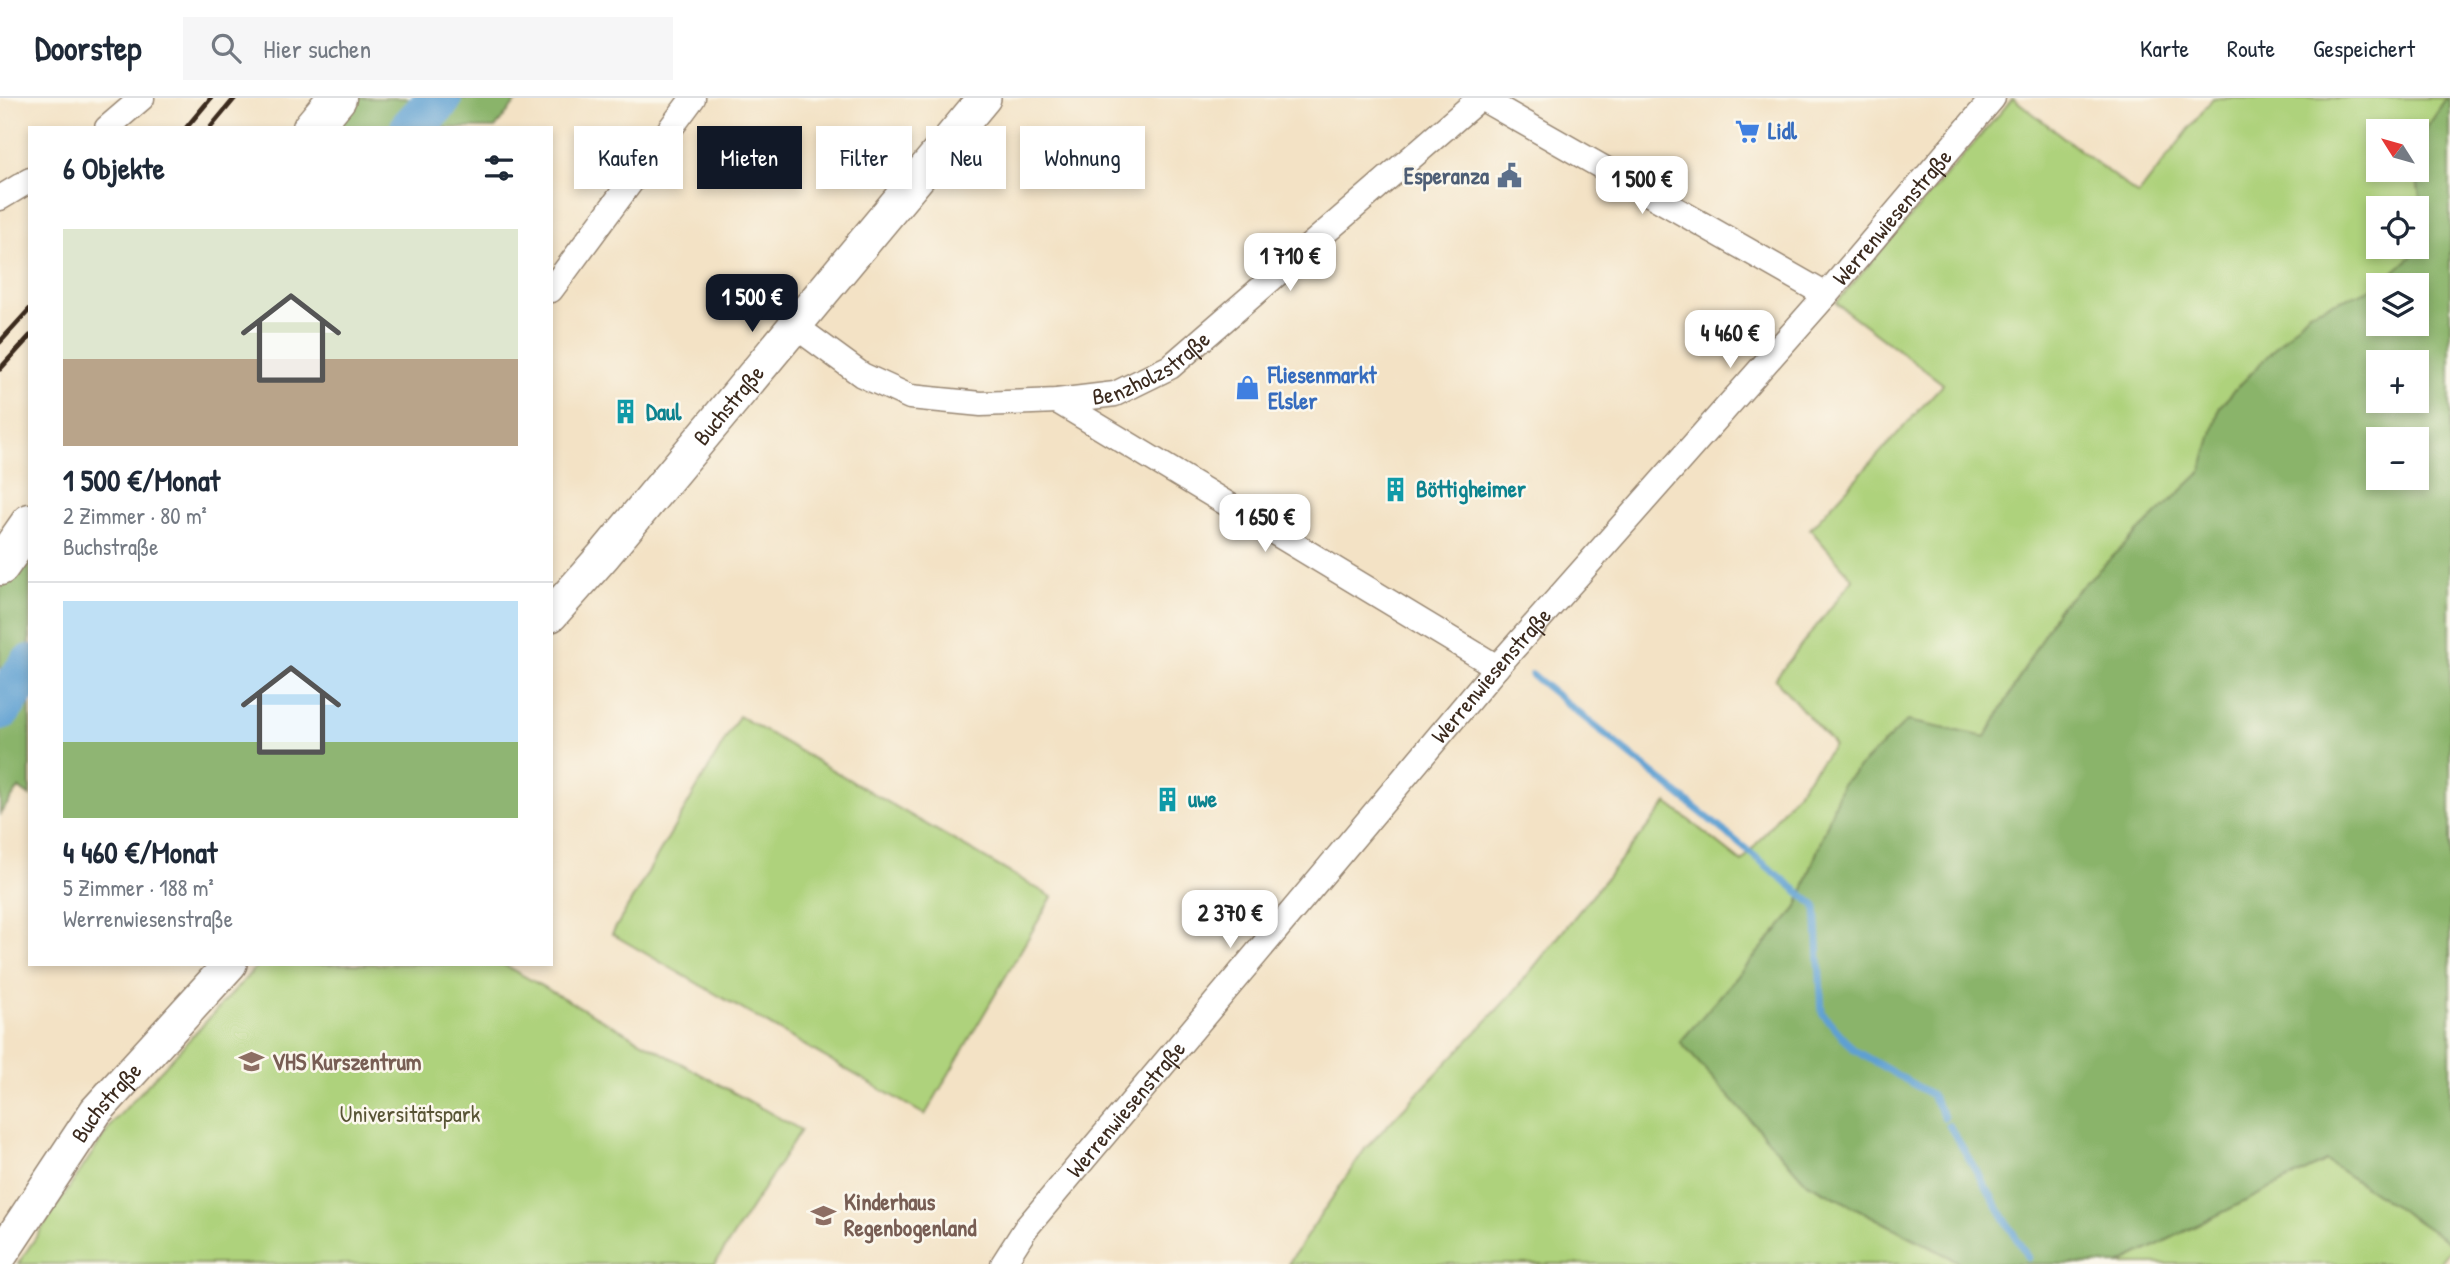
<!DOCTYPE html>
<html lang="de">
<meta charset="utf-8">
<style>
:root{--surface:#fff;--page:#f6f6f7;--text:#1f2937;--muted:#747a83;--line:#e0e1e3;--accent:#111827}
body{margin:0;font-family:"Patrick Hand",sans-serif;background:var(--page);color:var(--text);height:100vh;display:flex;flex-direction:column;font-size:26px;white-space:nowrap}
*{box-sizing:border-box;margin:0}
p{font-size:23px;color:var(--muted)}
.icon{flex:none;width:38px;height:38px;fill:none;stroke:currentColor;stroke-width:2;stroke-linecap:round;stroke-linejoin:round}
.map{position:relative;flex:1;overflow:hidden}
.sheet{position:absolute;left:28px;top:28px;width:525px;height:840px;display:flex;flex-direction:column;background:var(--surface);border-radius:0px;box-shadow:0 4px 10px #0003}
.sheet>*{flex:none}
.top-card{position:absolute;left:574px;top:28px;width:665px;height:63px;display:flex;gap:14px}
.needle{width:46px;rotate:307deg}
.controls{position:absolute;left:2366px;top:21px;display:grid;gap:14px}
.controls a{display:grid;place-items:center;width:63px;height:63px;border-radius:0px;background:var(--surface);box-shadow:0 4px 10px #0003;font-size:35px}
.price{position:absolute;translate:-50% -60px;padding:0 16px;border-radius:14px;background:#fff;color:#222;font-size:23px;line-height:46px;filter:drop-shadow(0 2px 4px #0008)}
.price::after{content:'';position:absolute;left:50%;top:42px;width:21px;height:16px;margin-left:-10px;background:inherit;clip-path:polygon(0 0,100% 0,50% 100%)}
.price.active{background:var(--accent);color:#fff}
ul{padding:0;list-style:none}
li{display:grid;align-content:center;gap:14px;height:371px;padding:0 35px}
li+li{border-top:2px solid var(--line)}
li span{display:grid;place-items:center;height:217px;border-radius:0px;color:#555}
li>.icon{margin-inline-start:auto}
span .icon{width:126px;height:126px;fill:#fffc;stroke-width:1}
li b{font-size:30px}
h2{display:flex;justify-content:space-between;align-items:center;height:84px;padding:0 35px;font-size:30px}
.tag{padding:0 24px;border-radius:0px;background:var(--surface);box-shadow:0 4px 10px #0003;font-size:24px;line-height:63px}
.tag.active{background:var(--accent);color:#fff}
header{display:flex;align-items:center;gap:42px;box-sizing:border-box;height:98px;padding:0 35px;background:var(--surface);border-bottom:2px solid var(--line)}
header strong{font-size:33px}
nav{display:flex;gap:38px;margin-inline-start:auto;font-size:24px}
.search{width:490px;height:63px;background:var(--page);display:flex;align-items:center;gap:18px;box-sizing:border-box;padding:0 24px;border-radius:0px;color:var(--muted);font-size:26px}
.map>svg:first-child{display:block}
.green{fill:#aed27b;stroke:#747e4c;stroke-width:2;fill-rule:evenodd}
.forest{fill:#8ab46b;stroke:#626f44;stroke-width:2;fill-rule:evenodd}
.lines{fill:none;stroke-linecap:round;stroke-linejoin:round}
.stream{stroke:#5ea0d2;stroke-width:7}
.river{stroke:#5ea0d2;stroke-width:44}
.street-casing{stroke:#978672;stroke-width:27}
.secondary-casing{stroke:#978672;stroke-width:36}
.primary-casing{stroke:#978672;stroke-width:41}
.street{stroke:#fff;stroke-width:24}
.secondary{stroke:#fff;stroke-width:33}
.primary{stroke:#fff;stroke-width:38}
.rail{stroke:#3b2a1e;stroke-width:5}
.labels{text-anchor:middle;stroke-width:5;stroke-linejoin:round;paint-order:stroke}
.shop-label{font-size:23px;font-weight:bold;fill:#366cbe;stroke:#fbf7ec;text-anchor:start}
.service-label{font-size:23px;font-weight:bold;fill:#4e5e75;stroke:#fbf7ec;text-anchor:end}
.street-label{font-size:23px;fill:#3b2a1e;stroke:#fbf7ec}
.culture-label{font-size:23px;font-weight:bold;fill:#0d838f;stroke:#fbf7ec;text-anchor:start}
.education-label{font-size:23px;font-weight:bold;fill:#785e54;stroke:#fbf7ec;text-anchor:start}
.park-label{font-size:23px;fill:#585435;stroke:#fbf7ec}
</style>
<header>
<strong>Doorstep</strong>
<div class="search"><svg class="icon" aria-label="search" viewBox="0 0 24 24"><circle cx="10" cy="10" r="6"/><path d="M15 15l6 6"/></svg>Hier suchen</div>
<nav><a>Karte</a><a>Route</a><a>Gespeichert</a></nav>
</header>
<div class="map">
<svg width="2450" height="1166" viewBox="0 0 2450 1166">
<rect width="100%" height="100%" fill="#fbf7ec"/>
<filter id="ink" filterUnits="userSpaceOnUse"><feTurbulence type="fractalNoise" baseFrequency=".0143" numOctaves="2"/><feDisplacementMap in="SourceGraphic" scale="14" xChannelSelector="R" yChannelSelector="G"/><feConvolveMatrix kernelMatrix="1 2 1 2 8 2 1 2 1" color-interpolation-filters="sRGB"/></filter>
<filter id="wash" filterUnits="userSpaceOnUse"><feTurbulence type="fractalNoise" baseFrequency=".00686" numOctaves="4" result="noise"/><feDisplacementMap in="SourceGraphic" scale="28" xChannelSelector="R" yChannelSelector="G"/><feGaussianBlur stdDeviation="1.57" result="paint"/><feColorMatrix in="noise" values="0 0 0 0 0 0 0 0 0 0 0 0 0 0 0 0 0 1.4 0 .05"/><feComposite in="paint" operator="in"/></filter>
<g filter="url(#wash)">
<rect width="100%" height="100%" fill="#f3e2c5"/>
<!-- green -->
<g class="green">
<path d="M2013 0 2138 97 2213 0H2447L2417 44V33H2378V72H2415L2429 143 2376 190 2309 214 2221 308 2201 374 2058 511 1986 639 1907 623 1842 686 1796 811 1681 944 1806 1084 1963 1166H1288L1365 1051 1512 896 1667 705 1742 764 1834 647 1775 581 1853 481 1810 431 1943 286 1836 205ZM2378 110H2417V149H2378Z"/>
<polygon points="739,618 1052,799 925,1017 612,836"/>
<polygon points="259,866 502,866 801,1032 715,1166 18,1166 114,1023"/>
<polygon points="2326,1063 2450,1145 2450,1152 2439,1166 2119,1166"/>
</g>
<!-- forest -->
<g class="forest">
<polygon points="357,0 519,0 495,30 332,30"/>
<path d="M2447 0H2450V1145L2326 1063 2119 1166H1963L1806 1084 1680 944 1796 811 1842 686 1907 623 1986 639 2058 511 2201 374 2220 308 2309 214 2378 188V226H2417V187H2379L2429 143 2415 72 2417 44ZM2378 264H2417V303H2378ZM2378 341H2417V380H2378Z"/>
<polygon points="30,447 30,698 19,690 0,716 0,491"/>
</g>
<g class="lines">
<!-- stream -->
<g class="stream">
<polyline points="1532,577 1816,808 1822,915 1854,952 1932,997 1944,1019"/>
<polyline points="1949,1027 2028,1160"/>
</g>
<!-- river -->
<g class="river">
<polyline points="412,30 440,0"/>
<polyline points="0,611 30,568"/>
</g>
</g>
</g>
<g filter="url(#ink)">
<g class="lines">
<defs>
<g id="street">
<polyline points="1481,0 1826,197"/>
<polyline points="107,30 142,0"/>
<polyline points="0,100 30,82"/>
<polyline points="551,192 693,0"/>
<path id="s1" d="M795 228 862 277 910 299 981 306 1057 303 1115 296 1170 269 1480 0"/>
<polyline points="1057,303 1497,569"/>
<path id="s2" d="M1003 1166 1026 1130 1497 569 1826 197 1993 0"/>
</g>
<g id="secondary">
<path id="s3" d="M551 517 605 456 984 0"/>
<path id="s4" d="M0 1158 96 1013 230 866"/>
</g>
<g id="primary">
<polyline points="312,30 337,0"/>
<polyline points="0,468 30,425"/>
</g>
</defs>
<!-- street casing -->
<use href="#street" class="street-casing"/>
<!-- secondary casing -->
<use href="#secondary" class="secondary-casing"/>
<!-- primary casing -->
<use href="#primary" class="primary-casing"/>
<!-- street -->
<use href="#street" class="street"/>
<!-- secondary -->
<use href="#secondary" class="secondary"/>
<!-- primary -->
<use href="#primary" class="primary"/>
<!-- rail -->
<g class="rail">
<polyline points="186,30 211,0"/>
<polyline points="210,30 235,0"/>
<polyline points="0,244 30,211"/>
<polyline points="0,271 30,238"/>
</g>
</g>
</g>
<!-- icons -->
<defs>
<symbol id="supermarket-bare" viewBox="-9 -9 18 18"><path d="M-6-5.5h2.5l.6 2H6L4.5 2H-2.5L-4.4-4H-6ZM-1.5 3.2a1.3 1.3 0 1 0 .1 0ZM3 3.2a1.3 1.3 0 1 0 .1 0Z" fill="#3f7fe0" stroke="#fbf7ec" stroke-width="2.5" paint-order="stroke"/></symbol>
<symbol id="civic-bare" viewBox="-9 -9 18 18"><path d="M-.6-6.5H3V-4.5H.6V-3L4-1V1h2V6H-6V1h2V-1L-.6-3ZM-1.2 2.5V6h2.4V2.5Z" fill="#5c6f8a" stroke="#fbf7ec" stroke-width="2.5" paint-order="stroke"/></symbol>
<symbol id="shop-bare" viewBox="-9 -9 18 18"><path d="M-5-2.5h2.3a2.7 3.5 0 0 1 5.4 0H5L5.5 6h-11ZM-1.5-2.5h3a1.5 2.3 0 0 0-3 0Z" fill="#3f7fe0" stroke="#fbf7ec" stroke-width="2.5" paint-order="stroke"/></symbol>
<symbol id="building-bare" viewBox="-9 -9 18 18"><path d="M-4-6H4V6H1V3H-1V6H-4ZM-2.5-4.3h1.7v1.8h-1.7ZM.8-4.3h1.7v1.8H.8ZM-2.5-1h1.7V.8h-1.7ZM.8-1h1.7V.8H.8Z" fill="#0f9aa8" stroke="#fbf7ec" stroke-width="2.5" paint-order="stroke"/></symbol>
<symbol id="school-bare" viewBox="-9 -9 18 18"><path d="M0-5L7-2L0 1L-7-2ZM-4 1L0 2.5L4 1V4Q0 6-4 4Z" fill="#8d6e63" stroke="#fbf7ec" stroke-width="2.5" paint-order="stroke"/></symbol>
</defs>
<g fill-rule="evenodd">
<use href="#supermarket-bare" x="1730" y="16" width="35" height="35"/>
<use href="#civic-bare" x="1492" y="60" width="35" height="35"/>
<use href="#shop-bare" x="1230" y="272" width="35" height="35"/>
<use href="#building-bare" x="608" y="296" width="35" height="35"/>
<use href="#building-bare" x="1378" y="374" width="35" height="35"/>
<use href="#building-bare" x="1150" y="684" width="35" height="35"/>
<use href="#school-bare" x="234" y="946" width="35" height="35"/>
<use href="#school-bare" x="806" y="1100" width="35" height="35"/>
</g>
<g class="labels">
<!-- shop labels -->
<g class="shop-label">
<text x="1768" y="41">Lidl</text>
<text x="1268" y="285">Fliesenmarkt<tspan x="1268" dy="26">Elsler</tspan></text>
</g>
<!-- service labels -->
<g class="service-label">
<text x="1489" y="86">Esperanza</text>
</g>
<!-- street labels -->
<g class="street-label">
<text dy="8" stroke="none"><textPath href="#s2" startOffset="1374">Werrenwiesenstraße</textPath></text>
<text dy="8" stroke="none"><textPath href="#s1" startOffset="385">Benzholzstraße</textPath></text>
<text dy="8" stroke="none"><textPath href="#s3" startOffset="275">Buchstraße</textPath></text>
<text dy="8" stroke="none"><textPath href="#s2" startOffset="765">Werrenwiesenstraße</textPath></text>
<text dy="8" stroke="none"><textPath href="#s4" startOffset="187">Buchstraße</textPath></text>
<text dy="8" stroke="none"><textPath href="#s2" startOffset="198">Werrenwiesenstraße</textPath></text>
</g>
<!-- culture labels -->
<g class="culture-label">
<text x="646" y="322">Daul</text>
<text x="1416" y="399">Böttigheimer</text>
<text x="1188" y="709">uwe</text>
</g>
<!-- education labels -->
<g class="education-label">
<text x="272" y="972">VHS Kurszentrum</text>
<text x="844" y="1112">Kinderhaus<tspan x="844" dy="26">Regenbogenland</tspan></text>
</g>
<!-- park labels -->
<g class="park-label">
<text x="410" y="1024">Universitätspark</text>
</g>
</g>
</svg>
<div class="controls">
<a><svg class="needle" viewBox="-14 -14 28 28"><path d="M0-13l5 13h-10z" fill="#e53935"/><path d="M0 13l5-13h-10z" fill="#747a83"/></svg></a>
<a><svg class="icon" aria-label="locate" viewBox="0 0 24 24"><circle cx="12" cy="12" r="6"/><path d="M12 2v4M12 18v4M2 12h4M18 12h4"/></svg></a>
<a><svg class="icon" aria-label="layers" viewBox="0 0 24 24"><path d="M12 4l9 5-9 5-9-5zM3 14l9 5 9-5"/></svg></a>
<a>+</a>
<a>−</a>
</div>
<b class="price" style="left:1642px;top:118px">1 500 €</b>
<b class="price" style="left:1290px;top:195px">1 710 €</b>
<b class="price active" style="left:752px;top:236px">1 500 €</b>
<b class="price" style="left:1730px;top:272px">4 460 €</b>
<b class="price" style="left:1265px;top:456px">1 650 €</b>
<b class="price" style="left:1230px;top:852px">2 370 €</b>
<div class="top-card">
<a class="tag">Kaufen</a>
<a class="tag active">Mieten</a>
<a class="tag">Filter</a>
<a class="tag">Neu</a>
<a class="tag">Wohnung</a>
</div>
<section class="sheet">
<h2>6 Objekte<svg class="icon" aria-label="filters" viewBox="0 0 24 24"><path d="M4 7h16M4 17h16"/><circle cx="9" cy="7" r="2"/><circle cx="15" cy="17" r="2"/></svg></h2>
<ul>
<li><span style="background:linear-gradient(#dfe7d0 60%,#b9a48a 0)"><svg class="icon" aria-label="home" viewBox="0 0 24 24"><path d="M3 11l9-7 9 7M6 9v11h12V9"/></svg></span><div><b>1 500 €/Monat</b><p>2 Zimmer · 80 m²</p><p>Buchstraße</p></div></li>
<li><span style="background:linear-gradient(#bfe0f5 65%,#8fb573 0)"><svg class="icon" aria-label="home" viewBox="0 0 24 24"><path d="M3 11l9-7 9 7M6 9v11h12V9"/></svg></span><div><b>4 460 €/Monat</b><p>5 Zimmer · 188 m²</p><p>Werrenwiesenstraße</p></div></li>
</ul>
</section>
</div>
